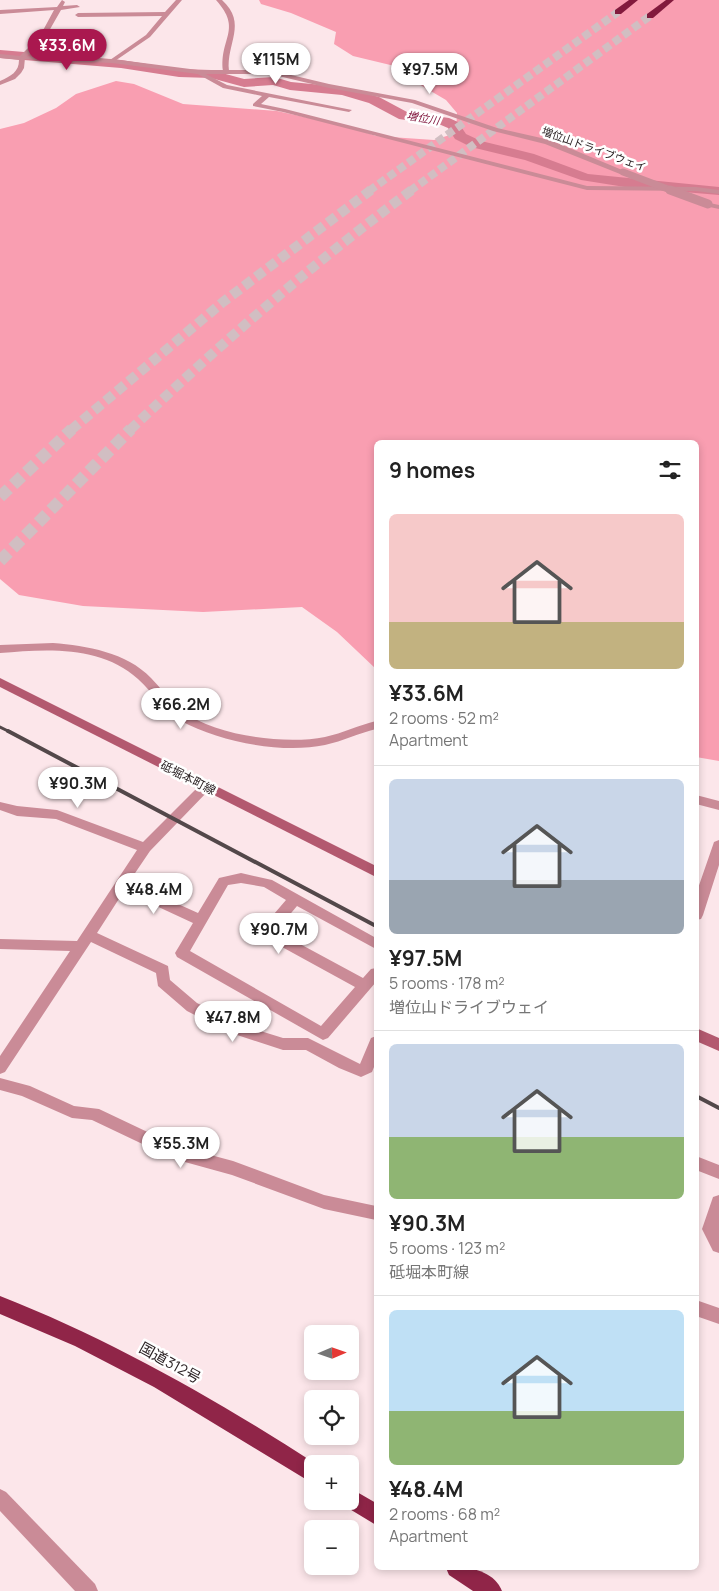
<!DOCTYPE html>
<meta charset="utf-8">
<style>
:root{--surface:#fff;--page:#f2f2f2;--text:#222;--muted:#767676;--line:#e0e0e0;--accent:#aa184f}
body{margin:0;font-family:Manrope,"Noto Sans JP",sans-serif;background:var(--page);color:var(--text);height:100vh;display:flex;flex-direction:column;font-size:19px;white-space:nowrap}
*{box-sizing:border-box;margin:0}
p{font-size:16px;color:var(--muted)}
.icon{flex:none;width:28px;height:28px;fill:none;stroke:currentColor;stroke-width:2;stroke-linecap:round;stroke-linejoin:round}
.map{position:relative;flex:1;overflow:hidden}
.details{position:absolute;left:374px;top:440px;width:325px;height:1130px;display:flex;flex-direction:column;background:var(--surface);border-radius:8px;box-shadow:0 2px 8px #0003}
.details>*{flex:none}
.needle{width:32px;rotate:88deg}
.fabs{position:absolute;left:304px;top:1325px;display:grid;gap:10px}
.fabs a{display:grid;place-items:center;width:55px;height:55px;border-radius:8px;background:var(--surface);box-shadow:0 2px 8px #0003;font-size:25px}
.price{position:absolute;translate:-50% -42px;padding:0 11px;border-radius:18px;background:#fff;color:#222;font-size:16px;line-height:32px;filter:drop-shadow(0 1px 2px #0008)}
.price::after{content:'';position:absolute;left:50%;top:30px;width:15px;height:11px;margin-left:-8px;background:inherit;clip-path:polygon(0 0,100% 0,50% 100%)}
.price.on{background:var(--accent);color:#fff}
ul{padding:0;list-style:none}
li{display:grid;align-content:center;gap:10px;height:265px;padding:0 15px}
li+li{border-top:1px solid var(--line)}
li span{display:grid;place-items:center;height:155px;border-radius:8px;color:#555}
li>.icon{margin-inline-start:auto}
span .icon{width:90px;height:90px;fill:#fffc;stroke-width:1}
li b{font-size:21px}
h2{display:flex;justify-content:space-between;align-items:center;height:60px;padding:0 15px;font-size:21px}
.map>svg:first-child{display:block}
.green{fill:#f99eb1}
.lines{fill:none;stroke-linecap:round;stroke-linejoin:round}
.river{fill:#d67c90;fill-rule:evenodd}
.motorway-tunnel-far2{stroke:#d1bec2;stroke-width:8;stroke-dasharray:8 4;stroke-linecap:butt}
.motorway-tunnel-far1{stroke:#d1bec2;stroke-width:10;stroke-dasharray:10 5;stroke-linecap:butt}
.motorway-tunnel{stroke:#d1bec2;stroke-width:12;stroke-dasharray:12 6;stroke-linecap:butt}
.minor{fill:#ca8b97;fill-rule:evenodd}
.tertiary{fill:#ca8b97;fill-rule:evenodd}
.secondary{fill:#b3596f;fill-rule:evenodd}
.trunk{fill:#902548;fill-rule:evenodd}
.motorway{fill:#821a3d;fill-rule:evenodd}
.rail-far1{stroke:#53484a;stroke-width:3}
.rail{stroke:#53484a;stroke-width:4}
.tertiary-bridge-far1{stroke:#ca8b97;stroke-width:7}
.tertiary-bridge{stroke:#ca8b97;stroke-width:9}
.labels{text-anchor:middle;stroke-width:5;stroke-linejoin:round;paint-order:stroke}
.far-water-label{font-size:11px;font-style:italic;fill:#7f123a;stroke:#fff}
.far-street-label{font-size:11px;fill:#271e20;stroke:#fff}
.street-label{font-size:12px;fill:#271e20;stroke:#fff}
.near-street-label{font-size:15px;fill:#271e20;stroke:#fff}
</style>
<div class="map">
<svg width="719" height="1591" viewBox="0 0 719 1591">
<rect width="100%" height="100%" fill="#fce6ea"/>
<!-- green -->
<polygon class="green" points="259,0 719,0 719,761 696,757 696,442 376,442 376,669 337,632 302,607 203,612 83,606 19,595 0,579 0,129 24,123 56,108 76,94 116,81 134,84 183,104 277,111 350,127 376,136 434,140 456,133 457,113 446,100 417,83 407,69 353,56 334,44 336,32 291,13 261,4"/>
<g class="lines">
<!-- river -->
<polygon class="river" points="0,50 121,60 179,69 211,70 244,79 274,77 291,82 343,87 379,97 407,112 449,118 458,122 466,134 481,141 534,154 588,174 719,187 719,195 625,187 581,180 525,160 471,147 455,139 448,128 441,125 399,119 369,103 342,95 290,90 273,85 244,87 211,78 179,77 121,68 0,58"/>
<!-- motorway-tunnel-far2 -->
<g class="motorway-tunnel-far2">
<polyline points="369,191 618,12"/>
<polyline points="410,191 650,16"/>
</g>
<!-- motorway-tunnel-far1 -->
<g class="motorway-tunnel-far1">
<polyline points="71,430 223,302 371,190"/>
<path d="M130 430C219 345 312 264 412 190"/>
</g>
<!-- motorway-tunnel -->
<g class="motorway-tunnel">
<polyline points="0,497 72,429"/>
<polyline points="0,561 131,429"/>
</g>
<!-- minor -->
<g class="minor">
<path d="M62 0 65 2 63 6 77 5 80 7 61 10 45 38 25 58 24 68 21 73 15 79 0 85V81C11 76 19 72 19 60L0 58V54L20 56 40 36 54 10 0 14V10L57 7Z"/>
<polygon points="176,0 182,0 150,37 112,63 109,61 110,60 146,35 162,16 78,17 75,15 78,13 165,12"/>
<path d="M216 0H222C248 24 226 43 229 71L226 73 223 71C219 38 243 30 216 0Z"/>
<polygon points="198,70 227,85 352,110 349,112 269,97 261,104 285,109 587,186 696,187 719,190 719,194 696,191 587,190 283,112 253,106 253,104 262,96 223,88 196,73 196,71"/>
<path d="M53 643C87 646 126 652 151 678 161 688 170 702 182 711 216 736 285 745 325 737 343 733 359 725 376 721V729C359 733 343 741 325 745 282 754 220 742 181 721 163 711 153 692 138 679 101 645 46 649 0 653V645Z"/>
<path d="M205 783 211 787 209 790 150 851 129 882 198 913 219 878 241 873 272 880 376 938V949L297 906 276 931 363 978 371 969 376 968V982L328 1038 323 1040 177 957 175 953 193 923 124 891 97 933 168 966 170 980 197 1003 238 1024 283 1038H308L360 1064 371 1038 376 1036V1062L372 1072 361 1077 339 1068 306 1050H283L228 1032 187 1011 158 986 156 973 91 942 5 1072 0 1074V1056L70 951 0 949V939L77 941 137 850 56 819 17 816 0 810V802L17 806 57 810 143 842 201 784ZM241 883 264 887 286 900 262 928 260 932 262 936 355 987 321 1026 190 951 228 885Z"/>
<polygon points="696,795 719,801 719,810 696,804"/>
<polygon points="719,840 719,865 703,915 701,919 696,920 696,894 713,845 714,842"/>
<polygon points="0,1078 30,1086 74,1106 99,1109 177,1146 233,1161 324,1195 376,1206 376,1220 324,1209 232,1175 174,1159 92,1120 72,1118 22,1096 0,1090"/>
<polygon points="696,1156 719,1165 719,1179 696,1170"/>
<polygon points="719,1195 719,1253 713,1251 702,1229 713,1197"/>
<polygon points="696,1300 719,1308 719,1324 696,1316"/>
<polygon points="0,1489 6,1492 95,1584 98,1591 75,1591 0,1511"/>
</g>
<!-- tertiary -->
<g class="tertiary">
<polygon points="22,56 112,59 198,70 270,70 329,84 415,100 497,128 550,140 627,172 620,174 545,144 493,131 412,103 329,88 270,74 198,74 112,63 20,59"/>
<polygon points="705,202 719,205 719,209 705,206"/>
</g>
<!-- secondary -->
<g class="secondary">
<polygon points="0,678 376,866 376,877 0,687"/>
<polygon points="696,1028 719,1038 719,1051 696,1041"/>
</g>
<!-- trunk -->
<g class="trunk">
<path d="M0 1296C112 1340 215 1399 316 1464H312V1483L154 1387 75 1346 0 1314Z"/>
<polygon points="350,1488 376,1503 376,1525 343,1505 341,1501 350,1501"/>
<path d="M446 1568C466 1565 494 1570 502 1591H473L449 1575Z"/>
</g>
<!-- motorway -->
<g class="motorway">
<polygon points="629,0 638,0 621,14 615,14 615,10"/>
<polygon points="666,0 674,0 653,18 647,18 647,14"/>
</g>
<!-- rail-far1 -->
<polyline class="rail-far1" points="0,727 10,732"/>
<!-- rail -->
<g class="rail">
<polyline points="8,731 376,926"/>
<polyline points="696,1096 719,1108"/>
</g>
<!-- tertiary-bridge-far1 -->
<polyline class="tertiary-bridge-far1" points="623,172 673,191"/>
<!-- tertiary-bridge -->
<polyline class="tertiary-bridge" points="670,190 708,204"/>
</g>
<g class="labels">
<!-- far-water labels -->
<g class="far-water-label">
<text transform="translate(423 118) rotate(10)" y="4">増位川</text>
</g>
<!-- far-street labels -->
<g class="far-street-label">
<text transform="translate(594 149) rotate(20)" y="4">増位山ドライブウェイ</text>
</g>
<!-- street labels -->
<g class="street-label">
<text transform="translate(188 778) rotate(27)" y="4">砥堀本町線</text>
</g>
<!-- near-street labels -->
<g class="near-street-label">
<text transform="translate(170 1363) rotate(29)" y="5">国道312号</text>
</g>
</g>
</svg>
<div class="fabs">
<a><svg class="needle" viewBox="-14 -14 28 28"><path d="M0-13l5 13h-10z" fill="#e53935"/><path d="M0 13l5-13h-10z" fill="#767676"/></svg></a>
<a><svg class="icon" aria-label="locate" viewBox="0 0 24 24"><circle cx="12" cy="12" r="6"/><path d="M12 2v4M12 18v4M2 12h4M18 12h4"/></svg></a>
<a>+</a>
<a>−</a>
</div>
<b class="price on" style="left:67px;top:71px">¥33.6M</b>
<b class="price" style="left:276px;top:85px">¥115M</b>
<b class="price" style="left:430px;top:95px">¥97.5M</b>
<b class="price" style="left:181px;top:730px">¥66.2M</b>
<b class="price" style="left:78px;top:809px">¥90.3M</b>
<b class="price" style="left:154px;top:915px">¥48.4M</b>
<b class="price" style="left:279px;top:955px">¥90.7M</b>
<b class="price" style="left:233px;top:1043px">¥47.8M</b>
<b class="price" style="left:181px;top:1169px">¥55.3M</b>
<section class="details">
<h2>9 homes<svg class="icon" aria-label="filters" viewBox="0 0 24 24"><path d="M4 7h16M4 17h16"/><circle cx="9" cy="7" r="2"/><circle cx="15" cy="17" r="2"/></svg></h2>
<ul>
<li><span style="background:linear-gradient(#f6c9c9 70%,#c2b280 0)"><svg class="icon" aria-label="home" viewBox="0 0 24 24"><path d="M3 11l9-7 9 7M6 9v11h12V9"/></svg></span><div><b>¥33.6M</b><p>2 rooms · 52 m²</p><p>Apartment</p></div></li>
<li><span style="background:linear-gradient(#c9d6e8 65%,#9aa5b1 0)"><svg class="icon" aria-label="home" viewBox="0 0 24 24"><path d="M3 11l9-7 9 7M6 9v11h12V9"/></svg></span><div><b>¥97.5M</b><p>5 rooms · 178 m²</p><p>増位山ドライブウェイ</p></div></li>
<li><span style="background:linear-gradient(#c9d6e8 60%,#8fb573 0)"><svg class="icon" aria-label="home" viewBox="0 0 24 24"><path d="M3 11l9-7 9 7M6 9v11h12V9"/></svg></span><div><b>¥90.3M</b><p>5 rooms · 123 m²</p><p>砥堀本町線</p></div></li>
<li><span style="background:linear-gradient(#bfe0f5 65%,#8fb573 0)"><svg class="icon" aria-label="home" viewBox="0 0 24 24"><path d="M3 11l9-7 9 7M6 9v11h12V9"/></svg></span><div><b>¥48.4M</b><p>2 rooms · 68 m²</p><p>Apartment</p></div></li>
</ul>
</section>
</div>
